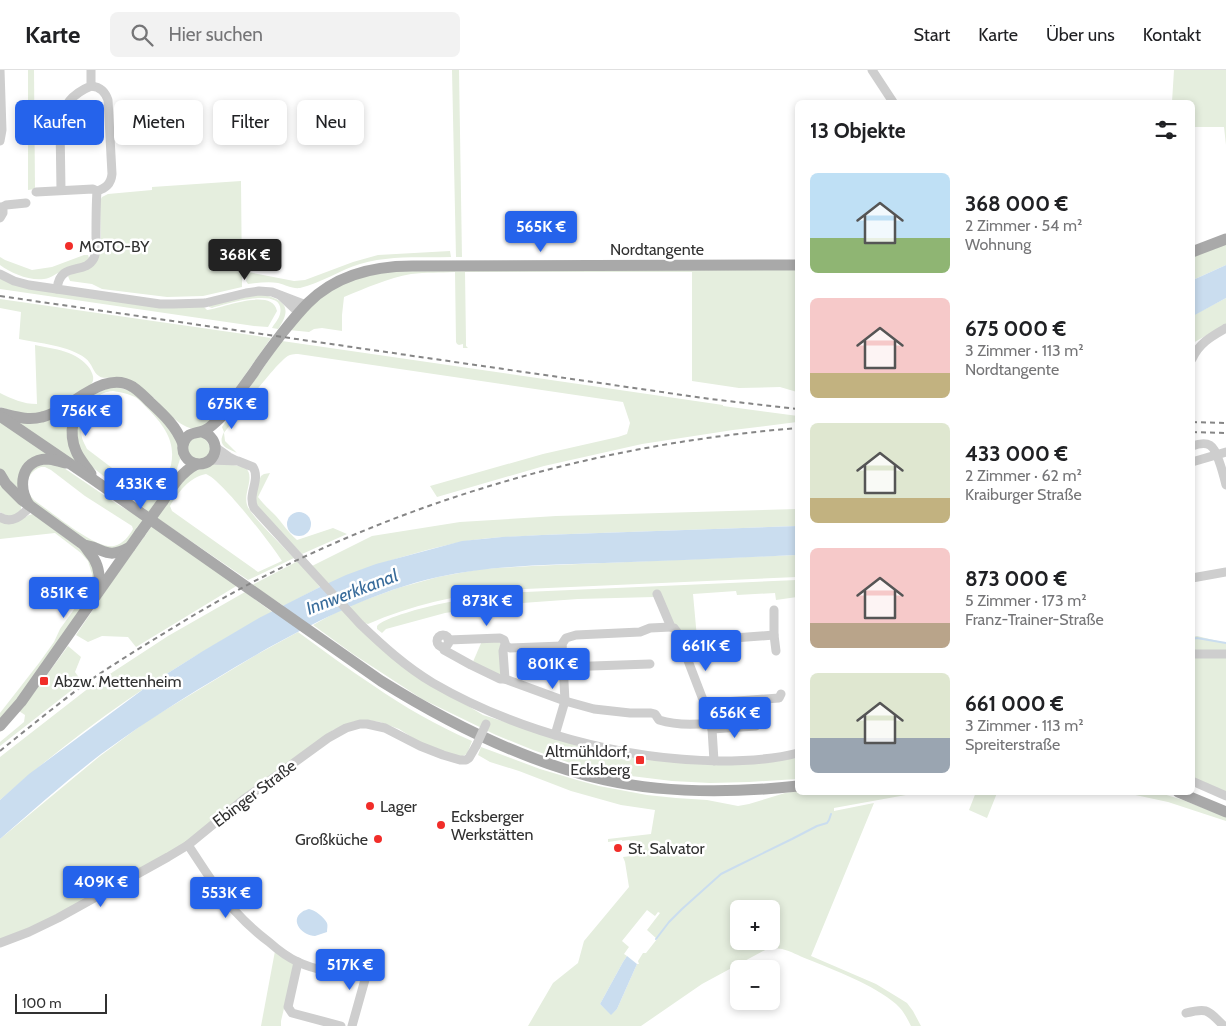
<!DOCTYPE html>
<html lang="de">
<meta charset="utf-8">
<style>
:root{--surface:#fff;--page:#f2f2f2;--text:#202124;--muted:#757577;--line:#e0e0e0;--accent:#2563eb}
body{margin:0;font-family:Cabin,sans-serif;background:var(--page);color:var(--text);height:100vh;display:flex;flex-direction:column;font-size:19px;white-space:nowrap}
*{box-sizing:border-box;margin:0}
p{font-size:16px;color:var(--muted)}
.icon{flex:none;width:28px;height:28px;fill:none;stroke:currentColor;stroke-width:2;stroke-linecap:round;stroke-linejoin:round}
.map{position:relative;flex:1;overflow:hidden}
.drawer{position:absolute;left:795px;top:30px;width:400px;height:695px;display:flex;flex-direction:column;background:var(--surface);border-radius:8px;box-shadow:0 2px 8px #0003}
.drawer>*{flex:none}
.hud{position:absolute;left:15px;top:30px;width:475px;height:45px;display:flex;gap:10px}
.controls{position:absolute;left:730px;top:830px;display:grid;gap:10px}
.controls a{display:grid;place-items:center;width:50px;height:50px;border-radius:8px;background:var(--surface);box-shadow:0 2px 8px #0003;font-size:25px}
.scale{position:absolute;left:15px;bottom:12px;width:92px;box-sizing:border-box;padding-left:5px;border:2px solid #313131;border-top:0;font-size:14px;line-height:18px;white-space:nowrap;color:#313131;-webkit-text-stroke:4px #fff;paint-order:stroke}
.price{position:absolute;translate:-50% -42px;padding:0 11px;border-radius:5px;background:var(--accent);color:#fff;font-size:16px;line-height:32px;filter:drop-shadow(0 1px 2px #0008)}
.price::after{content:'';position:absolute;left:50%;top:30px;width:15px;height:11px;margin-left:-8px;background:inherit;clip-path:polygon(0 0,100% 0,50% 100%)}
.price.current{background:#222;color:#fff}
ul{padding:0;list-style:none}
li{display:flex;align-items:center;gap:15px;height:125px;padding:0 15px}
li span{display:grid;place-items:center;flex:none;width:140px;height:100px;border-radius:8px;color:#555}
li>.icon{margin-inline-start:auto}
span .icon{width:60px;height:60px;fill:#fffc;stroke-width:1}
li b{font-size:21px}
h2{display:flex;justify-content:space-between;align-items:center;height:60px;padding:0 15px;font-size:21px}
.pill{padding:0 18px;border-radius:8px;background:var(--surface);box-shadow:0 2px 8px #0003;font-size:18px;line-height:45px}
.pill.current{background:var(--accent);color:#fff}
header{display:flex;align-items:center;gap:30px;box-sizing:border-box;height:70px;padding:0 25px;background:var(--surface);border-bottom:1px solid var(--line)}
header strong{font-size:24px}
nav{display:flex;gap:28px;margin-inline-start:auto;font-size:18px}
.search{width:350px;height:45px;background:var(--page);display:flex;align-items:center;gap:12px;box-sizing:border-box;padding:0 18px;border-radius:8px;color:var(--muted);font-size:19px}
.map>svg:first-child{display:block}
.green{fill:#e5eede;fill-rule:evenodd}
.water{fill:#caddef}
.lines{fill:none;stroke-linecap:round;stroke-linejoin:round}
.stream{stroke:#caddef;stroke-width:2}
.minor{stroke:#cecece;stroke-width:9}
.major{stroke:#a9a9a9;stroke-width:11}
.rail{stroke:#868686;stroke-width:2;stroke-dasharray:5 4;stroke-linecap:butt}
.minor-bridge{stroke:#cecece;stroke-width:9}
.major-bridge{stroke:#a9a9a9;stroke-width:11}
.poi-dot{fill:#f12d29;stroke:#fff;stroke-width:2}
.labels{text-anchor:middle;stroke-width:5;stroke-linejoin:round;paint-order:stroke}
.poi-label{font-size:16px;fill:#313131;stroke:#fff;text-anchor:start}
.street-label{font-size:16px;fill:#313131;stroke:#fff}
.water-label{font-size:18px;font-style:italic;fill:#386b9a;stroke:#fff}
</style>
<header>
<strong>Karte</strong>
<div class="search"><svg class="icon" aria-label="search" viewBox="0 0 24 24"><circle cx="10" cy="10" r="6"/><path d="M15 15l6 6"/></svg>Hier suchen</div>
<nav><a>Start</a><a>Karte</a><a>Über uns</a><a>Kontakt</a></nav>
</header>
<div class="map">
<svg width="1226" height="956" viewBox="0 0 1226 956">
<rect width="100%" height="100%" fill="#fff"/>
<!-- green -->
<g class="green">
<polygon points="28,0 34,0 35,119 28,120"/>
<polygon points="452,0 459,0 462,187 456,187"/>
<polygon points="1174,0 1226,0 1226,75 1224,57 1193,57 1192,32 1172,32"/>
<polygon points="241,111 242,214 242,217 203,226 167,227 102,219 92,214 70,211 68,206 97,190 101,172 100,131 102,127 108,124 152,120 152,117"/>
<polygon points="1226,174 1226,195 1193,210 1193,187"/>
<path d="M450 181 451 187C421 188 390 185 360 194 340 200 321 213 300 218 292 219 286 215 278 213 268 211 258 213 248 214L246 211 248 202 294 211 305 210 353 192 378 185Z"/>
<path d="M84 185H88L89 188C84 195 74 196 65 199 58 202 52 208 44 209 29 211 11 203 0 195V187L5 190 32 200 52 197Z"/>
<path d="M797 199V322L780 317 739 318 692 311V202H465L466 272V276L468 278H463V274L459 275 457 274 456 272 455 202C440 203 426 202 411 204 388 208 366 218 344 227L342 245V261L322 258 314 259 309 262 289 260 312 234 344 212 392 200Z"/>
<path d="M0 208 203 236 207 240C223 238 272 217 277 241L268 257 254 256 0 219Z"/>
<path d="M260 224C283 229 294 236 278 259L272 258C274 254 279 249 280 244 287 214 223 235 212 238L209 237V235Z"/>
<polygon points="1226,228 1226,254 1193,273 1192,246"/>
<path d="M0 229 271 268 214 349C208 354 198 360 190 358 171 352 161 331 145 321 139 318 124 310 117 308 112 306 104 310 99 306 93 303 93 294 85 288 70 276 38 273 19 269L21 242 0 238Z"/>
<path d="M282 271 723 335V336L798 346 797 352 733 360 642 374 544 396 437 427 430 416 543 384 618 367 627 364 630 353 623 332 298 284C295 284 293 284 290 285 279 288 234 350 224 363L225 371 237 383C226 378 217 376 224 362L222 357Z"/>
<path d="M35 275C54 279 78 281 90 299 92 303 95 308 92 313 86 325 46 340 32 347L0 337V323C12 329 23 334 37 334Z"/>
<path d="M113 316 134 322 178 367 180 389 175 405 164 424 149 442 96 400 88 394 78 377 76 350 91 326ZM113 321C120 322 129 324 135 327 140 330 145 336 149 340 164 356 176 371 171 395 168 407 159 419 153 429L87 379C85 375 83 371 82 368 78 351 88 329 104 323 105 322 112 321 113 321Z"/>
<polygon points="80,330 74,339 77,394 13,350 21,351"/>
<polygon points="0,350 53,387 33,390 21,433 21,440 11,448 0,442"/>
<polygon points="200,365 205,367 211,379 207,387 195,390 187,381 188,372"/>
<path d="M47 392 58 394 64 398 117 434 143 449C137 461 131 475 116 480 111 481 106 481 101 479 89 474 32 435 26 425 23 419 24 409 28 403 32 395 38 393 47 392ZM41 397H45L51 400 85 426 132 456 133 459C129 466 123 474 114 476 98 479 66 453 53 444 47 439 40 435 34 430 23 419 26 402 41 397Z"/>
<path d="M215 392 245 397C256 407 243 422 247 435 250 445 285 478 294 488L248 510 157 448 185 406ZM206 404C222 410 271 474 282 491L258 502 172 441 170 436C178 423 189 407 206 404Z"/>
<path d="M270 403 258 427C263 434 269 439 275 445 283 454 288 462 297 470L333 458 347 464 302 484 258 439 254 426 257 415 261 406 264 404Z"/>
<path d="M797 439V456L542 465C515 467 488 467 461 472 450 474 439 477 427 480 394 489 360 499 329 514L312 496 372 466 460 452 556 446Z"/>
<polygon points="33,444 83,481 96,499 93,523 18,629 0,650 0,643 39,593 54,572 60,559 88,520 92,512 92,504 88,491 81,483 55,463 0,469 0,451 18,451 29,445"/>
<polygon points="152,456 238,515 136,577 128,567 102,566 88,572 76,565 115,507"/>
<path d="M797 485V507L504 520C457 525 411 535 368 554L365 553 350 538 351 535 354 534 398 518 438 507 481 499 532 496Z"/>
<polygon points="298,491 320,517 284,536 252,515"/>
<path d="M797 510V527L776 530 775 523 737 525 736 521 693 524 697 568 685 569 682 567 654 527 578 529 507 534 445 543 386 559 382 563 377 559V556L379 554C390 547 403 544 415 540 445 532 473 527 504 523Z"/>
<path d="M245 522 272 542C253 552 234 563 216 574 139 618 67 671 0 730V687L90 617 168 566Z"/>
<polygon points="342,539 455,628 483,645 515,655 627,686 661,691 718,695 797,688 797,709 749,712 710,713 672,711 631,706 573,694 533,680 496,665 422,629 353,584 313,555"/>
<path d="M298 562C323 580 348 599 374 616 404 637 438 656 472 671L467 684 460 687 421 673 399 659 380 652 365 650 352 652 333 660 245 725 189 771 57 846 0 870V769L100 686 147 651 256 585Z"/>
<polygon points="1197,566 1226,573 1226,581 1193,582 1192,567"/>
<polygon points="482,571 497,571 500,573 501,606 472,594"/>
<polygon points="68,576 81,587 75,602 82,612 0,676 0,672 24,652 25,645 19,641 33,624"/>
<polygon points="1192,586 1226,586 1226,724 1193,709"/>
<path d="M481 677 540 699 577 710 599 716 647 725 676 728 707 730 738 736 749 734 785 723 797 721 798 722 917 723 834 738V741L874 733 811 886 876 914 899 928 907 933 913 941 921 956H911C907 948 903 940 896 934 874 915 834 900 807 889 799 886 791 881 782 879 777 878 772 878 767 879L702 914 641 956H528L553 913 578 893 584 871 629 817 625 792 623 787 631 786 630 780 632 777V772L629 770 622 771V770L608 772V769L651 764 655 740 621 735 571 721 519 701 490 692 478 685ZM739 839H771V871H739ZM647 840 655 846 658 842 660 843 647 860 657 869 646 883H643L638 891 639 894H637L617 939 611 944 600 934 623 892 627 886 624 884 629 877 622 871Z"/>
<polygon points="976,722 997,723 987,748 969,740"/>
<polygon points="1126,723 1160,723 1183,730 1226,747 1226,751 1168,732"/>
<polygon points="275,881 295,892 281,951 281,956 261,956"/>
</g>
<!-- water -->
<g class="water">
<polygon points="1226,195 1226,228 1193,246 1193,210"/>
<circle cx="299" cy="454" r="12"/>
<path d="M797 456V485C733 488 669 491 604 493 549 495 492 495 438 507 376 521 323 548 268 578 211 611 154 645 101 684 66 711 33 740 0 769V730L29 704 149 615 203 581 259 548 320 517 346 505 376 494 406 486 462 471 502 467 542 465Z"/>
<path d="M309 839C315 840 324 847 327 853 328 856 327 858 327 862 323 863 319 865 315 866 303 866 289 851 302 842 304 840 307 840 309 839Z"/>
<polygon points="627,886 637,894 617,939 611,945 600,934 623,892"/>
</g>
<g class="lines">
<!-- stream -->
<g class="stream">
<polyline points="1192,569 1197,568 1226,573"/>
<polyline points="656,869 669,852 682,839 721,804 735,797 792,769 817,756 827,753 829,750 831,744"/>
</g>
<!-- minor -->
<g class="minor">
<polyline points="872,0 893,32"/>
<path d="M91 16C101 17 105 22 108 30L112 104C111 114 106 118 97 121"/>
<polyline points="0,71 2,60 0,0"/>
<path d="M61 120 60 54C62 35 74 23 91 16V0"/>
<path d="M36 122 93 119 97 121C96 135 96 150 96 165 96 172 97 182 94 188 85 206 60 190 57 219"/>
<polyline points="0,137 3,140 3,143 0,148"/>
<polyline points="1,138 6,135 26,133"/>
<polyline points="0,204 14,211 29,215 160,234 173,234 205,233 246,223 259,221 272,222 306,235"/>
<polyline points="281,226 298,242"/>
<path d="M1192 289C1199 273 1212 266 1226 258"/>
<path d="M1192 376C1209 370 1214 375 1219 391 1222 399 1224 407 1226 415"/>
<polyline points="215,377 229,387 235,390"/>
<path d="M210 390 238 391 253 397C261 410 247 424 254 438L360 554C383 576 406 597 433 613 516 661 623 690 719 691 745 691 772 690 798 683"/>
<polyline points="1192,392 1226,382"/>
<path d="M0 447C12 455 22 445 30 437"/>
<polyline points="1192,508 1226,502"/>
<polyline points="657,524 671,557 674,558 677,562 705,635 712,659 714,691"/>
<polyline points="774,540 774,565 776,581"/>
<circle cx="443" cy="571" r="6"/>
<polyline points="448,570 500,568 504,570 506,576 510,578 562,576"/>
<path d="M505 574 503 581 505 609 565 631 594 639 630 643H651L655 644 659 650C675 655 693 655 710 653"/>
<polyline points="682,575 686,572 693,571 774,565"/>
<polyline points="443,577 444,580 471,595 500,609 505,609"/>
<polyline points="1192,584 1226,584"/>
<polyline points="563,597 650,594"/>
<polyline points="705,635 711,633 779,628 781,624"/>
<polyline points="712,659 756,656"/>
<polyline points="555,665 565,631 562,574 566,568 576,565 640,562 650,558 671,557"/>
<polyline points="1192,711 1226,726"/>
<path d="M188 775C203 797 217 821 235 841 245 852 257 863 269 872 278 880 287 887 298 892 319 902 343 903 366 906L352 956"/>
<polyline points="0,873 29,862 58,848 168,787 188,775 243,730 328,668 346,658 360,654 367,654 385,658 420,676 443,685 460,690 466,690 469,688 476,676"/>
<polyline points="298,892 288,937 292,943 341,956"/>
<path d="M1186 943C1209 937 1208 941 1224 956"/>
</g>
<!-- major -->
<g class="major">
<polyline points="1192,182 1226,169"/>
<path d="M86 326C73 340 68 363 76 381 79 389 86 396 91 404"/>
<path d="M0 343C14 346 27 351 42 347 70 341 103 298 133 317 139 321 145 327 150 332 164 345 176 356 183 374"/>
<path d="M0 346 94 410 381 611C450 654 525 692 605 710 669 724 733 723 798 716"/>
<path d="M202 362C222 368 218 395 198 394 187 393 180 382 184 372 188 362 195 364 203 361 208 360 219 349 223 345 227 342 229 337 232 333 239 322 247 312 254 302 263 288 273 275 283 262 291 252 299 242 308 233 336 205 374 196 412 196L798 195"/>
<path d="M0 404 6 414 22 430 84 475C106 479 106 490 130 477"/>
<path d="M163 431C172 417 181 402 197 394"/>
<path d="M29 435C18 417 20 390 47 389 53 389 60 392 66 393"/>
<path d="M84 475C87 480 91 484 94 489 100 499 100 511 98 522"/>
<polyline points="0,656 21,632 140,463"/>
<polyline points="1178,722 1226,742"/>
</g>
<!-- rail -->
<g class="rail">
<polyline points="0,226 710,329 798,339"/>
<polyline points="1192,352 1226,353"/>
<polyline points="1192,362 1226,363"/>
<path d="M0 681C28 658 57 635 86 613 121 589 158 567 194 545 213 534 232 523 251 513 420 425 608 373 798 358"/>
</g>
<!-- minor-bridge -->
<polyline class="minor-bridge" points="476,676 486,654"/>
<!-- major-bridge -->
<polyline class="major-bridge" points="140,463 163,431"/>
</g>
<!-- markers -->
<g class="poi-dot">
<circle cx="69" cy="176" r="5"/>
<rect x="39" y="606" width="10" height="10" rx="2.5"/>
<rect x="635" y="685" width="10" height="10" rx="2.5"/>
<circle cx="370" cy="736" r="5"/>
<circle cx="441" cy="755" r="5"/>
<circle cx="378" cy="769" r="5"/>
<circle cx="618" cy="778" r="5"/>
</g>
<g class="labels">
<!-- poi labels -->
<g class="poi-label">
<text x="79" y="182">MOTO-BY</text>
<text x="54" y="617">Abzw. Mettenheim</text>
<text x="630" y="687" text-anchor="end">Altmühldorf,<tspan x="630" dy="18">Ecksberg</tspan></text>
<text x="380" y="742">Lager</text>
<text x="451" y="752">Ecksberger<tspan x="451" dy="18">Werkstätten</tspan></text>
<text x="368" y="775" text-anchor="end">Großküche</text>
<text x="628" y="784">St. Salvator</text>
</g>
<!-- street labels -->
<g class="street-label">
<text x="657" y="185">Nordtangente</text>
<text transform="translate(254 723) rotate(-37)" y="6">Ebinger Straße</text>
</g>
<!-- water labels -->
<g class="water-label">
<text transform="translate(352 522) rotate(-21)" y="6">Innwerkkanal</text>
</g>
</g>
</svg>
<div class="controls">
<a>+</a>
<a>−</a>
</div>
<div class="scale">100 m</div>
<b class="price" style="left:541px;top:183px">565K €</b>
<b class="price current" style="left:245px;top:211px">368K €</b>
<b class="price" style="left:232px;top:360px">675K €</b>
<b class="price" style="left:86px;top:367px">756K €</b>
<b class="price" style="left:141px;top:440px">433K €</b>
<b class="price" style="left:64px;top:549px">851K €</b>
<b class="price" style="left:487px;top:557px">873K €</b>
<b class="price" style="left:706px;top:602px">661K €</b>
<b class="price" style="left:553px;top:620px">801K €</b>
<b class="price" style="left:735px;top:669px">656K €</b>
<b class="price" style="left:101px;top:838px">409K €</b>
<b class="price" style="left:226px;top:849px">553K €</b>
<b class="price" style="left:350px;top:921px">517K €</b>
<div class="hud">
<a class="pill current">Kaufen</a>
<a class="pill">Mieten</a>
<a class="pill">Filter</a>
<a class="pill">Neu</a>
</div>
<section class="drawer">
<h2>13 Objekte<svg class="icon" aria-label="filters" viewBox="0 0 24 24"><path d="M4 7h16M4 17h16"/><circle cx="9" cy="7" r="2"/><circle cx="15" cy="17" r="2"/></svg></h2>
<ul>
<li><span style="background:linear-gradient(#bfe0f5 65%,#8fb573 0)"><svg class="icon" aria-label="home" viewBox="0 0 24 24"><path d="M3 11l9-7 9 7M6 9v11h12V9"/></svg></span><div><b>368 000 €</b><p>2 Zimmer · 54 m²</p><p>Wohnung</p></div></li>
<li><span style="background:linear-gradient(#f6c9c9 75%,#c2b280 0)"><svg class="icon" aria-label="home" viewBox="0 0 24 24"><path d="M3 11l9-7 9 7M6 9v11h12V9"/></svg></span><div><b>675 000 €</b><p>3 Zimmer · 113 m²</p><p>Nordtangente</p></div></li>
<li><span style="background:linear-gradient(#dfe7d0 75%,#c2b280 0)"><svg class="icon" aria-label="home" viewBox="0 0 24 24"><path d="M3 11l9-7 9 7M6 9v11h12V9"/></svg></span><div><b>433 000 €</b><p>2 Zimmer · 62 m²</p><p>Kraiburger Straße</p></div></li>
<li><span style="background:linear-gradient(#f6c9c9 75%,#b9a48a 0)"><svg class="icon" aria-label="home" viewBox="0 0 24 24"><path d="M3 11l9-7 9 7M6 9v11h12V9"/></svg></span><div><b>873 000 €</b><p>5 Zimmer · 173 m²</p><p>Franz-Trainer-Straße</p></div></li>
<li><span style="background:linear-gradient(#dfe7d0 65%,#9aa5b1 0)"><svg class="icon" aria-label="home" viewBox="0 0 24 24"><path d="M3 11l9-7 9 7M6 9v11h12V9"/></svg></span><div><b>661 000 €</b><p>3 Zimmer · 113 m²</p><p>Spreiterstraße</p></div></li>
</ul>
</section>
</div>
